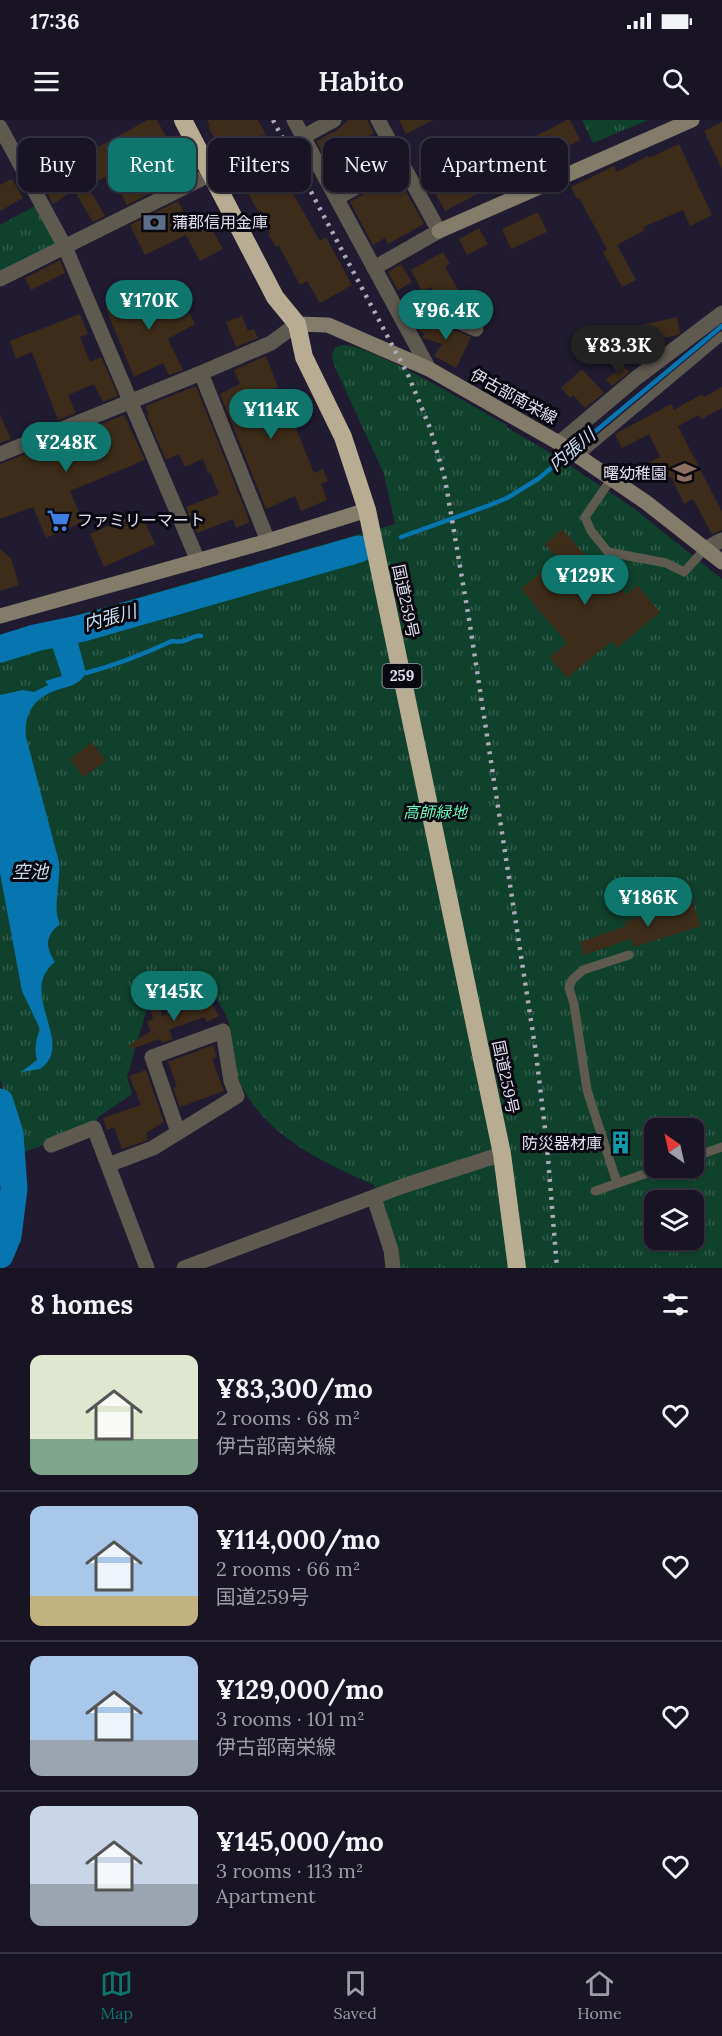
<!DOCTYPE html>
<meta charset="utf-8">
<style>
:root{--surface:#181424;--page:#211d2c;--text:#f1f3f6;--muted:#9f9ea6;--line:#363341;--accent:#0f766e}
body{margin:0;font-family:Lora,"Noto Sans JP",serif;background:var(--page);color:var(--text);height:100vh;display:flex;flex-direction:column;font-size:22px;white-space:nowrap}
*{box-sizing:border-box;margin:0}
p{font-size:20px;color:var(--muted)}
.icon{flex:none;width:33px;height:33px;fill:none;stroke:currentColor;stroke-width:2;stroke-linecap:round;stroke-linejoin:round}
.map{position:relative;height:1148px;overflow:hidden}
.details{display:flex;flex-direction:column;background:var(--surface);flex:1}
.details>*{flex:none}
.top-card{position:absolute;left:18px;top:18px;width:687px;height:54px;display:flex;gap:12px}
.needle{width:39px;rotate:326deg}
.fabs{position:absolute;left:644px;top:998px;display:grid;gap:12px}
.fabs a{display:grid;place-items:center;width:60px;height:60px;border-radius:12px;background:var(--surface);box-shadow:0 2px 4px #0004,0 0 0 2px var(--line);font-size:30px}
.price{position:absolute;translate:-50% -51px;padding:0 14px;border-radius:21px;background:var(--accent);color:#fff;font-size:20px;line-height:39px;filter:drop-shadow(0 2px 3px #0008)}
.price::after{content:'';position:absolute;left:50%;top:36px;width:18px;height:14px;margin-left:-9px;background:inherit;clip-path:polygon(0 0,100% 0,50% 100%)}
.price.selected{background:#222;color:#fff}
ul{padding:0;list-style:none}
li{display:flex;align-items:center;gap:18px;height:150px;padding:0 30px}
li+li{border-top:2px solid var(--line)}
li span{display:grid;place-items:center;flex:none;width:168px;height:120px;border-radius:12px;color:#555}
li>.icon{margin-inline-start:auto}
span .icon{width:72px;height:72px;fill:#fffc;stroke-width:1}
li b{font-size:26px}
h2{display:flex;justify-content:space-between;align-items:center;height:72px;padding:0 30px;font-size:26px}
.chip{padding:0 21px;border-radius:12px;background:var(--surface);box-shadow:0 2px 4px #0004,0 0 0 2px var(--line);font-size:21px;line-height:54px}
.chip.selected{background:var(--accent);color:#fff}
.status{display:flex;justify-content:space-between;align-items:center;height:42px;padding:0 30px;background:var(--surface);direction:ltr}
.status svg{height:16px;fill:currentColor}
header{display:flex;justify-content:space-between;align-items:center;height:78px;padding:0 30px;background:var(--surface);font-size:27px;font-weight:600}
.tabs{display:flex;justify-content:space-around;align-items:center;height:84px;border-top:2px solid var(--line);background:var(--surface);font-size:16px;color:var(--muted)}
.tabs a{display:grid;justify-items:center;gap:3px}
.tabs .selected{color:var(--accent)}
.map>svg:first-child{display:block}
.park{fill:url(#park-tufts);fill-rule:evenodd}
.water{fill:#0775af}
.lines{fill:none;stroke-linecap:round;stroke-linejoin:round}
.stream{stroke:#0775af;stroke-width:4.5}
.river{stroke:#0775af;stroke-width:27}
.building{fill:#3e2c1a}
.lane{stroke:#5f5a50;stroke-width:9}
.street{stroke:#5f5a50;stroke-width:15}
.secondary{stroke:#837c6a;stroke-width:15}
.highway{stroke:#b8ad92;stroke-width:18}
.rail{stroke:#aeaabb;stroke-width:4.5;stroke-dasharray:3 6;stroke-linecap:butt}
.labels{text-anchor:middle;stroke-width:6;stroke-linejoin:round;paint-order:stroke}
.shield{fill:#090810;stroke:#a19eab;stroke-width:1.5}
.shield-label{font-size:15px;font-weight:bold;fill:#e2dfee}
.poi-label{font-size:16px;fill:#e2dfee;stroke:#090810;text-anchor:start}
.street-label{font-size:16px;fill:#e2dfee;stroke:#090810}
.park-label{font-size:16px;font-style:italic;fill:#6bfcbc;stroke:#090810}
.water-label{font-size:18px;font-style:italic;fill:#cbdfef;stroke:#090810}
</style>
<div class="status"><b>17:36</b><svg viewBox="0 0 49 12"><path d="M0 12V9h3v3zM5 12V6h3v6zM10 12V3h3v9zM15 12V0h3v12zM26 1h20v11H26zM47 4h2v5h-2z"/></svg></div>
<header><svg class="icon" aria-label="menu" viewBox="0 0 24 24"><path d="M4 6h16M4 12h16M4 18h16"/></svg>Habito<svg class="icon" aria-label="search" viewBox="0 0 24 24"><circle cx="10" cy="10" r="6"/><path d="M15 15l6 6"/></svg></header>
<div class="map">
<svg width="722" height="1148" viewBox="0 0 722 1148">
<defs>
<pattern id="park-tufts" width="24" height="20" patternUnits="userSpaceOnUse" patternTransform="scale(1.5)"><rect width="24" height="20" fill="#10412d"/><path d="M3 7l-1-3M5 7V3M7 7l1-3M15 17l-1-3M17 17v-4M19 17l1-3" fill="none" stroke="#325c4c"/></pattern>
</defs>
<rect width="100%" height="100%" fill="#201b30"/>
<!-- park -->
<g class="park">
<polygon points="582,0 648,0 593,23"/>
<polygon points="35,86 56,125 0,153 0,105"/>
<path d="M341 225C370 223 475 288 507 305L506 307 557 337 632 387 722 459V1148H400L382 1083 374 1065C320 1040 265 1017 238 959 230 944 232 921 229 904 227 894 219 884 214 875L150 878 127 957 132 974 97 998V1004L25 1032 0 960V517L395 404 384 354 334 245 332 235 335 228ZM654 1008H693V1047H654ZM654 1080H693V1119H654Z"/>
</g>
<!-- water -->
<path class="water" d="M77 519 86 553C78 567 67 566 54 571 32 580 24 595 26 617L59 742C61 761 52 790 60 804 45 816 45 826 55 842 16 872 77 924 40 949L21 952 37 940C34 930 36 919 40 909L22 871 0 753V575L23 570 34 572 48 565 45 561 62 556 51 523Z"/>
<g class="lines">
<!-- stream -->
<g class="stream">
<polyline points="401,417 490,385 507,378 538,359 722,206"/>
<path d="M86 553C116 545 144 534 172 521 189 524 191 514 201 516"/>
</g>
<!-- river -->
<g class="river">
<polyline points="0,529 35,518 83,508 359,429"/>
<polyline points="0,982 10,1014 14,1069 8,1116 0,1135"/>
</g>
</g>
<!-- building -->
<g class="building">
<polygon points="148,0 157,0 169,22 167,23 187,55 127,85 110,54 88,67 105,96 93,102 74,70 53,84 42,63 76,42 71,33 91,23 94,29"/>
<polygon points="207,0 258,0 266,15 259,16 229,33 223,22 218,25 208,7 210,6"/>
<polygon points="348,0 367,0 374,13 359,21 373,46 340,65 316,21 339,9"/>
<polygon points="399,0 433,0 406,14"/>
<polygon points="567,0 570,0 580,20 445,91 433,69"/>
<polygon points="722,2 722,49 704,11"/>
<polygon points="679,24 712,95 690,106 683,90 643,107 645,110 617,125 636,160 622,167 603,132 607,129 579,78 577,79 571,67 614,46 617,52 648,36 649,38"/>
<polygon points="271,30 274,36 272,37 320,121 326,117 352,165 320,183 307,161 300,165 279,126 276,127 268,114 270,113 236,51"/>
<polygon points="397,55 424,104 388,124 385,118 373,125 350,82"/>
<polygon points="12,59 23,78 0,91 0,65"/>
<polygon points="178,81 192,108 207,100 223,129 200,141 186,115 145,135 130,105"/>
<polygon points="538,92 547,112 511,129 502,109"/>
<polygon points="479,108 488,124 467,135 459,119"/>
<polygon points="443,132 450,144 445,147 462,177 458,180 461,184 453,189 441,183 431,167 422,171 411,150"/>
<polygon points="60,140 65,153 31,170 25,158"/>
<polygon points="401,144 412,162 398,170 388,152"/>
<polygon points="156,167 157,170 161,168 171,191 179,187 183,197 189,193 195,204 168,219 183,250 169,255 163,243 134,257 106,189"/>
<polygon points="80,194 88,214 80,217 90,242 101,237 118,276 103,282 94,264 68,275 76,293 58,300 32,232 16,239 10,221"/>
<polygon points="242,196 248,211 254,209 258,218 236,227 226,202"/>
<polygon points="424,197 471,217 456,248 434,236 442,224 423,218 424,213 419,211"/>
<polygon points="677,197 680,213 677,215 641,223 638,206"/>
<polygon points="266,236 278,267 273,269 283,290 288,288 314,353 323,349 328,361 321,364 327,380 301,391 295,376 266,389 220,274 240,264 234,250"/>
<polygon points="624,246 629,252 612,266 606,259"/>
<polygon points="582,249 604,273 585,288 573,275 570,278 561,268"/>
<polygon points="196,266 250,402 236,408 233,399 197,413 186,387 219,374 210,352 208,353 203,339 185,347 179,334 166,340 147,296 149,295 146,286"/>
<polygon points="722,267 722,288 702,299 699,295 678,306 722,392 722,410 712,414 693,379 684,384 671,357 660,360 656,354 649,352 648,345 650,342 660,337 649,314 622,328 615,314 671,284 674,290 702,274 704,277"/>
<polygon points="0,295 11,319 0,323"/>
<polygon points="124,295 145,340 70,371 83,402 46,418 33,387 0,399 0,344"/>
<polygon points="140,392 155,424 104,447 90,414"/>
<polygon points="562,409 617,472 621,469 626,475 637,465 660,492 617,528 612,521 567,558 550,537 567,523 521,469 557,438 545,424"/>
<polygon points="0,429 11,438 19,465 0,471"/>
<polygon points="92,622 106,641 83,657 70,639"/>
<polygon points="692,780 701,806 634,827 631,819 584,835 580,822 626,806 625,802"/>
<polygon points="211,882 219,896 207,902 204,897 179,906 169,910 173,919 162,923 160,919 131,929 129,925 151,911 147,902 153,899 150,889 158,885 163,896 167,894 166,892 177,887 179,889 187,886 187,888 199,883 201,886"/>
<polygon points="213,925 217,937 212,939 224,971 180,987 173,968 177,967 168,942"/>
<polygon points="146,950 164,1002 146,1013 148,1020 122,1029 114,1007 107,1010 103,998 141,985 129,956"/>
</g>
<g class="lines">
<!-- lane -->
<g class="lane">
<polyline points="579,336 722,216"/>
<polyline points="612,358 585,397 591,411 608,432 666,443 684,452 705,429"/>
<polyline points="693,1037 722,1027"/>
<polyline points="617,1063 587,970 574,884 569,868 572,860 583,850 629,835"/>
<polyline points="595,1071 665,1047"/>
</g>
<!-- street -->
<g class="street">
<polyline points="294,0 429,249"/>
<polyline points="0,7 65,127 198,441"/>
<polyline points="303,17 334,0"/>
<polyline points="337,78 401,42"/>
<polyline points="374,148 439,111 378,0"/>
<polyline points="0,159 211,54 264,24"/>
<polyline points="397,190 414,182 476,209"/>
<polyline points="201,253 268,421"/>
<polyline points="559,323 635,259 722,193"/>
<polyline points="0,334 201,253 271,223 297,204"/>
<polyline points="705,429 722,420"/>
<polyline points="51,1025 94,1008 147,1148"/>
<polyline points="108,1045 153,1028 237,976 231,961 223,911 152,937 178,1012"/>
<polyline points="374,1078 391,1130 393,1148"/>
<polyline points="184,1148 403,1066 502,1034"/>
</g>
<!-- secondary -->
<g class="secondary">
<polyline points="439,111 692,0"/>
<polyline points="297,204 328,205 429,249 559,323 647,383 722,442"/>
<polyline points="0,496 268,421 367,390"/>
</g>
<!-- highway -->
<polyline class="highway" points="183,0 275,177 297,204 304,237 343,317 367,390 502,1034 517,1148"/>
<!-- rail -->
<polyline class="rail" points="273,0 409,257 430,308 445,359 469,499 536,933 547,1026 557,1148"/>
</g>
<!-- icons -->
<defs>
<symbol id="bank-bare" viewBox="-9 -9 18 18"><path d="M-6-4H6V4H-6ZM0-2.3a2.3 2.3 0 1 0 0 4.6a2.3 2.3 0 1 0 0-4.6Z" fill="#5c6f8a" stroke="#090810" stroke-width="2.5" paint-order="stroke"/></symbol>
<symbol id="school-bare" viewBox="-9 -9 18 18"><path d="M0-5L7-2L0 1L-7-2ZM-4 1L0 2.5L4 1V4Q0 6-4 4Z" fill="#8d6e63" stroke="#090810" stroke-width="2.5" paint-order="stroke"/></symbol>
<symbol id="supermarket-bare" viewBox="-9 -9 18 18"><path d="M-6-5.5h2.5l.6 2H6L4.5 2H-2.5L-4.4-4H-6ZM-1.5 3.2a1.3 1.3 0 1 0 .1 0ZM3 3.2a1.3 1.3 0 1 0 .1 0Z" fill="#3f7fe0" stroke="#090810" stroke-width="2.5" paint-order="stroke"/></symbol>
<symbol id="building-bare" viewBox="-9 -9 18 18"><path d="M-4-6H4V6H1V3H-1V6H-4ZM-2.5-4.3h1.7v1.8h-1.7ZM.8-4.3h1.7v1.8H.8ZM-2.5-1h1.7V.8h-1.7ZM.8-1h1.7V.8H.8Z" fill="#0f9aa8" stroke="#090810" stroke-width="2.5" paint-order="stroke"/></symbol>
</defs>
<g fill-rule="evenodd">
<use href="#bank-bare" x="138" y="86" width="33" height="33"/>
<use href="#school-bare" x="668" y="336" width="33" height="33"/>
<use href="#supermarket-bare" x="42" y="384" width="33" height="33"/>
<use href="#building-bare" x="604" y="1006" width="33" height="33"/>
</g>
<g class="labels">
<!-- shield labels -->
<rect class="shield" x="382.5" y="544" width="39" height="24" rx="4.5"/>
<g class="shield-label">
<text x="402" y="561">259</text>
</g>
<!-- poi labels -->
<g class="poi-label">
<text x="172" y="108">蒲郡信用金庫</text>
<text x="667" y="359" text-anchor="end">曙幼稚園</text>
<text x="77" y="406">ファミリーマート</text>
<text x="602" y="1029" text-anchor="end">防災器材庫</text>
</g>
<!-- street labels -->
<g class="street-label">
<text transform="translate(514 276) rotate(29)" y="6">伊古部南栄線</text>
<text transform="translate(406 481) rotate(78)" y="6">国道259号</text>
<text transform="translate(506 957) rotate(78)" y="6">国道259号</text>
</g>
<!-- park labels -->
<g class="park-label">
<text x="435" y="698">高師緑地</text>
</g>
<!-- water labels -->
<g class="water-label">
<text transform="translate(572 330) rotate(-40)" y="6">内張川</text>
<text transform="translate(110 498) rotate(-15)" y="6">内張川</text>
<text x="30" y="758">空池</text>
</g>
</g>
</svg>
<div class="fabs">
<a><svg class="needle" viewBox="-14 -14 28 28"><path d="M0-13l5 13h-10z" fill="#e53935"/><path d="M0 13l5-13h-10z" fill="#9f9ea6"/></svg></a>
<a><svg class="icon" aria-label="layers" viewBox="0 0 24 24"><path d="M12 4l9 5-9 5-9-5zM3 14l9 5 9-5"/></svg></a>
</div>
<b class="price" style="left:149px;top:211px">¥170K</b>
<b class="price" style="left:446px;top:221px">¥96.4K</b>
<b class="price selected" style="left:618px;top:256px">¥83.3K</b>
<b class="price" style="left:271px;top:320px">¥114K</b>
<b class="price" style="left:66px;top:353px">¥248K</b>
<b class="price" style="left:585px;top:486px">¥129K</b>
<b class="price" style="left:648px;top:808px">¥186K</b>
<b class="price" style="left:174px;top:902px">¥145K</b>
<div class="top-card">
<a class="chip">Buy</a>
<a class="chip selected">Rent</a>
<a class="chip">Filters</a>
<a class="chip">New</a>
<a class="chip">Apartment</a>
</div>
</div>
<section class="details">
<h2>8 homes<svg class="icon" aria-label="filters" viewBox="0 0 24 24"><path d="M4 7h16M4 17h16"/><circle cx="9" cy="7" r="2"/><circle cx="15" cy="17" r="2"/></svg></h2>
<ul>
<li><span style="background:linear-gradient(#dfe7d0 70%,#7fa58c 0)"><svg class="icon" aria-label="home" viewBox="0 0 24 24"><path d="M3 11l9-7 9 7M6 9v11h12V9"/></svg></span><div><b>¥83,300/mo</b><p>2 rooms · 68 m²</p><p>伊古部南栄線</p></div><svg class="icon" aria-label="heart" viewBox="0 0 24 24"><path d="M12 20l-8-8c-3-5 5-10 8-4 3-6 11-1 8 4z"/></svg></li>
<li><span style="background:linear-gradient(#a9c7e8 75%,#c2b280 0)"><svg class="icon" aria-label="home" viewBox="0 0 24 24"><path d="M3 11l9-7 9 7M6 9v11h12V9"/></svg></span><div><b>¥114,000/mo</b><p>2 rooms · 66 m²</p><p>国道259号</p></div><svg class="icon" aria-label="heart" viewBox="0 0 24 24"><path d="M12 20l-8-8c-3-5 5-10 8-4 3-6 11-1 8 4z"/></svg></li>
<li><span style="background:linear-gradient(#a9c7e8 70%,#9aa5b1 0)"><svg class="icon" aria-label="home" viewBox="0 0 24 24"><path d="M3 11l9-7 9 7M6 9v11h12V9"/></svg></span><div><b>¥129,000/mo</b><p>3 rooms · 101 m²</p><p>伊古部南栄線</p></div><svg class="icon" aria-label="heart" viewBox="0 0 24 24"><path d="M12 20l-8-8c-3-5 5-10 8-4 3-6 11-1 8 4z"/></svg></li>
<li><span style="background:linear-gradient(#c9d6e8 65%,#9aa5b1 0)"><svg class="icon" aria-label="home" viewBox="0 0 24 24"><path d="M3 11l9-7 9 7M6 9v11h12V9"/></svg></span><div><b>¥145,000/mo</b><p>3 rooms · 113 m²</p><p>Apartment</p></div><svg class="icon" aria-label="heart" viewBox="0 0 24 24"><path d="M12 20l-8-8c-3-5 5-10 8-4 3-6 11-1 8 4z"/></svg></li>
</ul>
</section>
<nav class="tabs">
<a class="selected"><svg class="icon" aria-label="map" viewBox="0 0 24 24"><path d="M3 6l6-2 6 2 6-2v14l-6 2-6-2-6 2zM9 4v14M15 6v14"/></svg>Map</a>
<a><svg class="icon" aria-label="saved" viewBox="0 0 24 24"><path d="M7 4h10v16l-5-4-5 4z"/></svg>Saved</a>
<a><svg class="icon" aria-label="home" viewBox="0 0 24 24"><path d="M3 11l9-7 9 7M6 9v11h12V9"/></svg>Home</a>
</nav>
